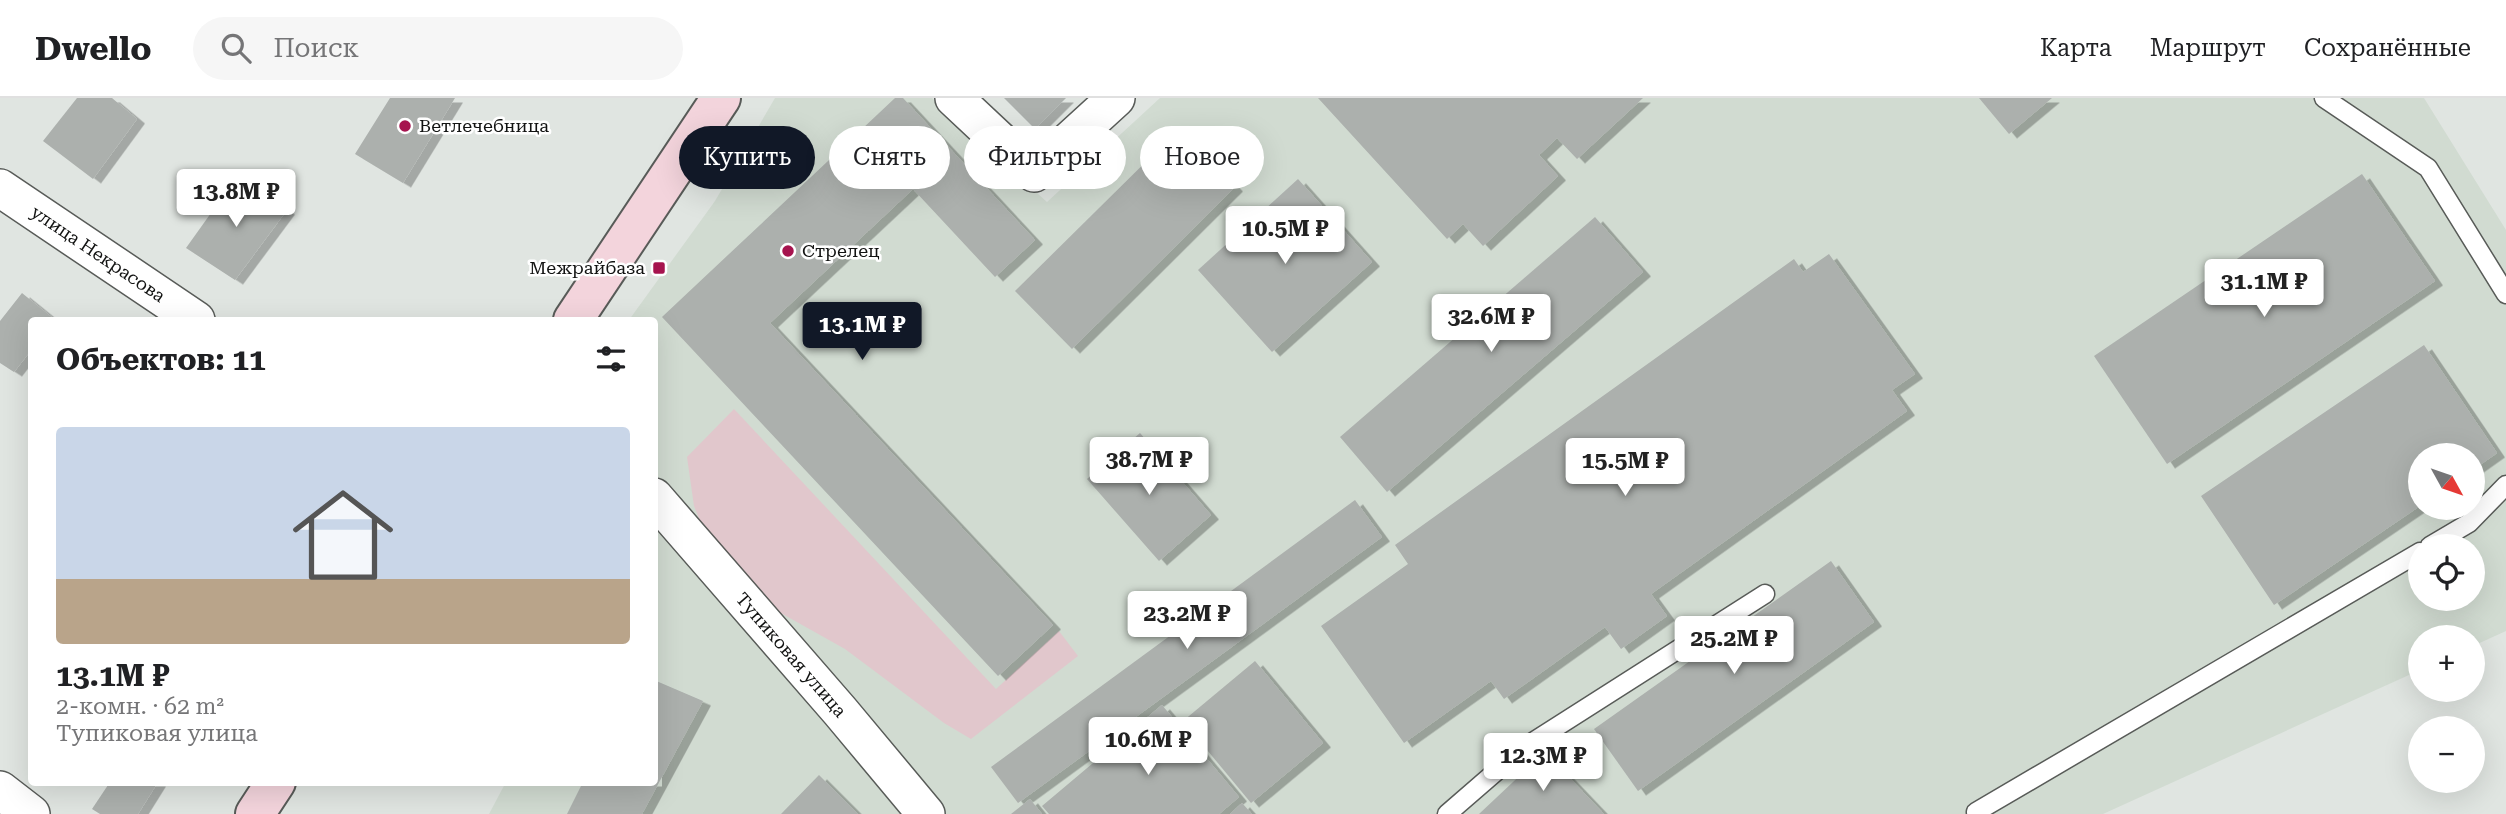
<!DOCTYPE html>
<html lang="ru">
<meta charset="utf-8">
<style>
:root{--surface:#fff;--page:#f6f6f6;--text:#202124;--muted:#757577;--line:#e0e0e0;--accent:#111827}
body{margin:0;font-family:"Roboto Serif",serif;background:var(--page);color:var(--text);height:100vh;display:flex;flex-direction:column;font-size:26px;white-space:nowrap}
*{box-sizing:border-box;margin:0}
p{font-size:23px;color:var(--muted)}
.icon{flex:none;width:38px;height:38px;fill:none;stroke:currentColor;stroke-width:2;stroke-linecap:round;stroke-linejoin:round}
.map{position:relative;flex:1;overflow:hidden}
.side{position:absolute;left:28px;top:219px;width:630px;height:469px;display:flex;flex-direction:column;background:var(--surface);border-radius:7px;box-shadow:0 7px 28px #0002}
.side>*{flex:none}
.banner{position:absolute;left:679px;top:28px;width:665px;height:63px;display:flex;gap:14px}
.needle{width:46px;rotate:130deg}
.controls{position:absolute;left:2408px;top:345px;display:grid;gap:14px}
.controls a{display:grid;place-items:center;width:77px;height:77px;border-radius:50%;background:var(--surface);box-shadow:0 7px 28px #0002;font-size:35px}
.price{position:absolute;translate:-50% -60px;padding:0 16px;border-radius:7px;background:#fff;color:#222;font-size:23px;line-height:46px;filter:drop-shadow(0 2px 4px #0008)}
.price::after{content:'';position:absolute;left:50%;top:42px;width:21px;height:16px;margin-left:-10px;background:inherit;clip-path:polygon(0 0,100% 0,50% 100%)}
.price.active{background:var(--accent);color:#fff}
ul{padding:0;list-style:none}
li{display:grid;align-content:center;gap:14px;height:371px;padding:0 28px}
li+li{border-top:2px solid var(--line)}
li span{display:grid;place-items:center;height:217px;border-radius:7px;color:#555}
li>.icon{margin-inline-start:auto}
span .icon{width:126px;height:126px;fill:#fffc;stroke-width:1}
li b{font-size:30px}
h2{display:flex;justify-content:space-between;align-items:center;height:84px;padding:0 28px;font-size:30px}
.chip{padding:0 24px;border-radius:32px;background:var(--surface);box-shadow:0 7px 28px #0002;font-size:24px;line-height:63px}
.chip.active{background:var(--accent);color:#fff}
header{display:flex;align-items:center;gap:42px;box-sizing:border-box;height:98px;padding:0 35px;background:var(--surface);border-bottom:2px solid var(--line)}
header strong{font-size:33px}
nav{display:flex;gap:38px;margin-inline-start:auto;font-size:24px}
.search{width:490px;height:63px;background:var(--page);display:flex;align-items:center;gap:18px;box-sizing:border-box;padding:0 24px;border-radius:38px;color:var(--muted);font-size:26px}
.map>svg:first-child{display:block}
.built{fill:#d1dbd1;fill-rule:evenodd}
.green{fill:#e1c7cc}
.building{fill:#acb0ad;filter:url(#shadow)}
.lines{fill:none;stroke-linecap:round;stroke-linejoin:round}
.lane-casing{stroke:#585b58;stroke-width:21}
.street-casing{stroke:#585b58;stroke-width:40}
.secondary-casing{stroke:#585b58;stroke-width:42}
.lane{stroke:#fff;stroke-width:18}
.street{stroke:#fff;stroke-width:37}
.secondary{stroke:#f3d4dc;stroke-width:38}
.poi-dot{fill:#a6134e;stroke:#fff;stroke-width:2.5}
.labels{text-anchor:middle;stroke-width:5;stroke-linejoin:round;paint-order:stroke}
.poi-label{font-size:18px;fill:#121312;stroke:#fff;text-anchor:start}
.street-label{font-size:18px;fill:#121312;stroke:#fff}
</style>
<header>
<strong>Dwello</strong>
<div class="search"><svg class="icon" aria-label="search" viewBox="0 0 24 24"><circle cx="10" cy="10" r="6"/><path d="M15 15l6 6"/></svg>Поиск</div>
<nav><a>Карта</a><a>Маршрут</a><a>Сохранённые</a></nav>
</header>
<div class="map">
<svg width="2506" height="716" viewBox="0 0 2506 716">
<defs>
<filter id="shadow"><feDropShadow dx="8" dy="4.5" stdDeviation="0" flood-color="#0004"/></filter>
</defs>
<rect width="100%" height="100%" fill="#e0e5e1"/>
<!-- built -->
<path class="built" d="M775 0H932L1047 104 1160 0H2424L2506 132V533L2473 548V539H2420V572L2103 716H489L506 684H654V222H629L715 103ZM2420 357H2473V410H2420ZM2420 448H2473V500H2420Z"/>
<!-- green -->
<polygon class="green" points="734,311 996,591 1059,533 1078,558 971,641 944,625 845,551 763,505 711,450 694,408 687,359"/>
<!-- building -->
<g class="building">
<polygon points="77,0 112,0 137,21 93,81 43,43"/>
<polygon points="390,0 455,0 403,85 355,56"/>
<polygon points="895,0 903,0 1035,142 995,179 913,91 770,225 1053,527 998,578 662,219"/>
<polygon points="1004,0 1066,0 1035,31"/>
<polygon points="1318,0 1643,0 1577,61 1557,40 1539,57 1558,78 1483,148 1463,126 1447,141"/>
<polygon points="1979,0 2052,0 2009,36"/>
<polygon points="1178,32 1235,89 1072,251 1015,193"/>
<polygon points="2362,76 2435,183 2167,366 2094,258"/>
<polygon points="236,80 287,112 235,182 186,150"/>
<polygon points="1298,81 1372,164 1272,254 1198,172"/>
<polygon points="1595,119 1643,174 1387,394 1340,339"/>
<polygon points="1829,156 1915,276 1892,292 1907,313 1651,496 1667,518 1621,551 1605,529 1504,601 1491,583 1404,645 1321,528 1408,466 1395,447 1794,161 1803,174"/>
<polygon points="22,195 54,221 32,222 32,251 14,274 0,265 0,223"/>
<polygon points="2424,247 2497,355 2473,372 2473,357 2420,357 2420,408 2274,507 2201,398"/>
<polygon points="1140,335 1211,417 1159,463 1087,381"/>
<polygon points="1355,402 1382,439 1018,705 991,669"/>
<polygon points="1831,463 1874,524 1638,693 1594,631"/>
<polygon points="1255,563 1323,645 1251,705 1183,623"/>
<polygon points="654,582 703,603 642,716 567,716 583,684 654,684"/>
<polygon points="1162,607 1239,699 1219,716 1049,716 1042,708"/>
<polygon points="1545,654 1604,716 1479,716"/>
<polygon points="819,677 858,716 781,716"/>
<polygon points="110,684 158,684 138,716 100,716 92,711"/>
<polygon points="1030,701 1042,716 1011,716"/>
<polygon points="1242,705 1252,716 1230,716"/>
</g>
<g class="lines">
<defs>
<g id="lane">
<polyline points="2324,0 2428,70 2506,196"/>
<polyline points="2430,448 2469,425 2506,387"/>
<polyline points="1976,714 2420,454"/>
<polyline points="1447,716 1522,651 1765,496"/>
</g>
<g id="street">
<polyline points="954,0 1034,75 1116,0"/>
<polyline points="0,90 196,222"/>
<polyline points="654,399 840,613 926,716"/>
<polyline points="0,692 31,716"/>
</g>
<g id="secondary">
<polyline points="573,222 721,0"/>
<polyline points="255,716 276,684"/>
</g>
</defs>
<!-- lane casing -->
<use href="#lane" class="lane-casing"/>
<!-- street casing -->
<use href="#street" class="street-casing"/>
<!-- secondary casing -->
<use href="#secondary" class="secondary-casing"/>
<!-- lane -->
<use href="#lane" class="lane"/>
<!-- street -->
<use href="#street" class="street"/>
<!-- secondary -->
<use href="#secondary" class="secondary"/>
</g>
<!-- markers -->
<g class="poi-dot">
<circle cx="405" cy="28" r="7"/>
<circle cx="788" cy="153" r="7"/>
<rect x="652" y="163" width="14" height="14" rx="3.5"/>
</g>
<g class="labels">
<!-- poi labels -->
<g class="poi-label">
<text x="419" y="34">Ветлечебница</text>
<text x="802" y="159">Стрелец</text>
<text x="645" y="176" text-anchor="end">Межрайбаза</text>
</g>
<!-- street labels -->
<g class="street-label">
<text transform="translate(98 156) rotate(34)" y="6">улица Некрасова</text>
<text transform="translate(791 557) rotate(49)" y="6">Тупиковая улица</text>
</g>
</g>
</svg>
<div class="controls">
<a><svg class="needle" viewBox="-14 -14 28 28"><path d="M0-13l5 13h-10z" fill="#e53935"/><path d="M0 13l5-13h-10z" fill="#757577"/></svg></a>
<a><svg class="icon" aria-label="locate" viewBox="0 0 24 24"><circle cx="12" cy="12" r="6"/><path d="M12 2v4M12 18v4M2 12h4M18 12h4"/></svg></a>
<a>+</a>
<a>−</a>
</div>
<b class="price" style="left:236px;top:131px">13.8M ₽</b>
<b class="price" style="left:1285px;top:168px">10.5M ₽</b>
<b class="price" style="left:2264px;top:221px">31.1M ₽</b>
<b class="price" style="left:1491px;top:256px">32.6M ₽</b>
<b class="price active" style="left:862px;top:264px">13.1M ₽</b>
<b class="price" style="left:1149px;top:399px">38.7M ₽</b>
<b class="price" style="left:1625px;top:400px">15.5M ₽</b>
<b class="price" style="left:1187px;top:553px">23.2M ₽</b>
<b class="price" style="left:1734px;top:578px">25.2M ₽</b>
<b class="price" style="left:1148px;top:679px">10.6M ₽</b>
<b class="price" style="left:1543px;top:695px">12.3M ₽</b>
<div class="banner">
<a class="chip active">Купить</a>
<a class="chip">Снять</a>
<a class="chip">Фильтры</a>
<a class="chip">Новое</a>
</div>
<section class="side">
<h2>Объектов: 11<svg class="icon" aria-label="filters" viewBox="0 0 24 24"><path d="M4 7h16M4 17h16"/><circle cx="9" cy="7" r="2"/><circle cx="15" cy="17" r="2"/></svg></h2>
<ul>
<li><span style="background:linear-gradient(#c9d6e8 70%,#b9a48a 0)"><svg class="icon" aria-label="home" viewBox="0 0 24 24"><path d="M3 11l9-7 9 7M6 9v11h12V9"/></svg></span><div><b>13.1M ₽</b><p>2-комн. · 62 m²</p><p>Тупиковая улица</p></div></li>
</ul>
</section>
</div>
